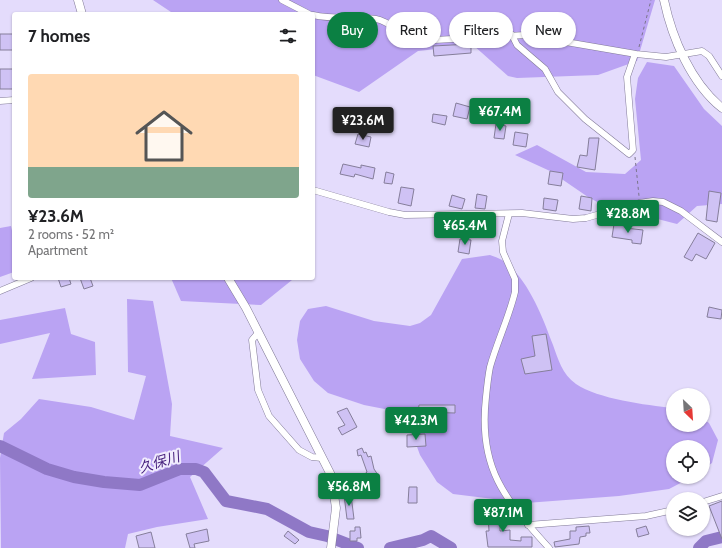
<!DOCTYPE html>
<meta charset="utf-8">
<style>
:root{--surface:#fff;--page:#f6f6f6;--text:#202124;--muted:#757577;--accent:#0b8043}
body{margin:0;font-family:Cabin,"Noto Sans JP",sans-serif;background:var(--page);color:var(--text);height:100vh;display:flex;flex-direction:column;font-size:15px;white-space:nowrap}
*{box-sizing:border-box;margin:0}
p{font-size:13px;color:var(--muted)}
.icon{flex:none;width:22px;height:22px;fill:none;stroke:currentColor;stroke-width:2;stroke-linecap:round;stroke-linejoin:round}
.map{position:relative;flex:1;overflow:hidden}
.details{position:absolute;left:12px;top:12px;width:303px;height:268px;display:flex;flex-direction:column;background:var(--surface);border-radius:4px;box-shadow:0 1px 3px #0004}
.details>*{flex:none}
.hud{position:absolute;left:327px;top:12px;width:335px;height:36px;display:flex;gap:8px}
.needle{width:26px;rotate:155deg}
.fabs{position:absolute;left:666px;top:388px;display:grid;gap:8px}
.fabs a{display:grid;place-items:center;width:44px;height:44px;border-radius:50%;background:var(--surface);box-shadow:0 1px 3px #0004;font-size:20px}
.price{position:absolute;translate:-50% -34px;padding:0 9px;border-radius:4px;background:var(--accent);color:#fff;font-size:13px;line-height:26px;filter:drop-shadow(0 1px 2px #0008)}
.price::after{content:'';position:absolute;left:50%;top:24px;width:12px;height:9px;margin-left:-6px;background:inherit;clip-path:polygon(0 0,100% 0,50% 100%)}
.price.current{background:#222;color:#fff}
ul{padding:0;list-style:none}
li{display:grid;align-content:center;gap:8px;height:212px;padding:0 16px}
li span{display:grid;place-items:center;height:124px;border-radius:4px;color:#555}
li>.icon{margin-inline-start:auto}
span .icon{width:72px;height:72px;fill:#fffc;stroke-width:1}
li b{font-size:17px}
h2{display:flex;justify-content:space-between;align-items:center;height:48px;padding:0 16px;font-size:17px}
.pill{padding:0 14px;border-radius:18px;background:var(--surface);box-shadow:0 1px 3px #0004;font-size:14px;line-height:36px}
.pill.current{background:var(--accent);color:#fff}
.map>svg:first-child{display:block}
.green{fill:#baa3f3}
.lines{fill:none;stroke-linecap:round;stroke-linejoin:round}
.river{stroke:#8f78c6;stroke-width:12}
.building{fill:#cfc2f4;stroke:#857e9a}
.minor-casing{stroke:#827b98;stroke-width:7}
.tertiary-casing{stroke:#827b98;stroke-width:9}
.path{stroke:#7b758b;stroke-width:1;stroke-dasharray:3 3;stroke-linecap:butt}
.minor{stroke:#fff;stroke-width:6}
.tertiary{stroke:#fff;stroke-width:8}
.labels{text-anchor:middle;stroke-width:4;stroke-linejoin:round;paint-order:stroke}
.water-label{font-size:14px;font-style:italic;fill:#47217e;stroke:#f0ebfe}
</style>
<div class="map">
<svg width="722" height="548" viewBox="0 0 722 548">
<rect width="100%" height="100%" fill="#e4dcfc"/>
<!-- green -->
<g class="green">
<polygon points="153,0 655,0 637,61 598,75 517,78 508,76 473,45 418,51 359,92 313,75 313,14 174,14"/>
<polygon points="647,62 674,66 704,109 722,126 722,204 697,206 677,224 646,216 625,217 588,197 550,171 515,155 537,145 586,172 625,174 641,160 635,99 638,78"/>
<polygon points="11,226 14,240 14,272 0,277 0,228"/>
<path d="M490 255C495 257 502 259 506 263 529 281 543 318 553 345 558 359 562 374 576 384 598 399 646 405 673 408V425H703V419L709 423 718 440 712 463 703 469V447H673V477H692L669 489 619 496 526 503 453 494 437 482 420 455 408 422 400 412 364 405 328 393 314 381 300 359 297 340 300 321 308 309 326 306 374 321 410 326 420 323 431 315 462 259Z"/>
<polygon points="171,278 289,278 292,280 261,305 181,301"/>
<polygon points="127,299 153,301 172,404 170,436 223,448 190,477 208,519 157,527 128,534 125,548 1,548 0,458 4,433 21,419 39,399 91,407 134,420 146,376 128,372"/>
<polygon points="65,308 71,334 95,342 96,375 32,379 50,333 0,344 0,320"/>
</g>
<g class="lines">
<!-- river -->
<g class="river">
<polyline points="0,446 47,469 74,477 104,482 140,485 180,469 196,469 204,472 226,501 267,509 309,532 327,536 358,548"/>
<polyline points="390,548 423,540 431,536 451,548"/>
<polyline points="699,548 706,541 722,537"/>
</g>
</g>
<!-- building -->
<g class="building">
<rect x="0" y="34" width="14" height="16"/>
<polygon points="471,44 471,53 434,56 433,46"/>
<rect x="0" y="69" width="14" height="20"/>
<polygon points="456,103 470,107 467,119 453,116"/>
<polygon points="433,114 447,116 445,125 432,122"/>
<polygon points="496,124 506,126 504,139 494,138"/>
<polygon points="515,132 528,134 526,147 513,145"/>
<polygon points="358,134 371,137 369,147 355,144"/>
<polygon points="589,138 599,138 595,170 577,167 580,155 587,156"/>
<polygon points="343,164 361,168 361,165 375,168 373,179 355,174 354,177 340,174"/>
<polygon points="550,171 563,173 561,186 548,184"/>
<polygon points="386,172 394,174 392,184 384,183"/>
<polygon points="401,187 414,189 411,206 398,203"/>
<polygon points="709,191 721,193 717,222 706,220"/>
<polygon points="477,194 487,196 485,209 475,208"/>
<polygon points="452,195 465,199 462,209 449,206"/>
<polygon points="581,196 592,198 591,211 579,209"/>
<polygon points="544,198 558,200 556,211 543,209"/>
<polygon points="614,224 625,226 625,228 643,230 641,244 632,243 632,240 612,237"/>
<polygon points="698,233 715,243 706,259 696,254 692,261 684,257"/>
<polygon points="460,239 471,240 469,254 458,252"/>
<polygon points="58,278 69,278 71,284 61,287"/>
<polygon points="80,278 90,278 93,286 84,289"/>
<polygon points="709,307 722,310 721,319 707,317"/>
<polygon points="546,334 552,370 525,374 521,359 535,356 532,336"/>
<polygon points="419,405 455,405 455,413 418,412"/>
<polygon points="347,408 357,427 342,435 338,428 345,425 337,412"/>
<polygon points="425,434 426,446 407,447 407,435"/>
<polygon points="362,448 364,453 366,452 368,457 371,456 374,469 378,475 360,490 354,483 367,472 361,455 358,456 357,450"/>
<polygon points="409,487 417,487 417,503 408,503"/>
<polygon points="344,495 351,495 354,519 347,519"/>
<polygon points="722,501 722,539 709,506"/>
<polygon points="498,513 513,513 513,519 500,520 500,531 510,530 510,540 521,541 521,537 532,537 532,547 488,547 486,531 489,531 488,515"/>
<polygon points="589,526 590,533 586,533 586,536 580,537 579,544 555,547 554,542 570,539 570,531 576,531 576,527"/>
<polygon points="646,526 649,534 638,537 636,529"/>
<polygon points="355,527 360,527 361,538 357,538 357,541 350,541 350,531 355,531"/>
<polygon points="207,529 209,541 194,544 195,548 190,548 186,534"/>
<polygon points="288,531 299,540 295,544 284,536"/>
<polygon points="151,532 155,548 139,548 136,536"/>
</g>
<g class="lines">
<defs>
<g id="minor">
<polyline points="282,0 309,14"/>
<path d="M313 15C334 20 355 16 376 19 389 21 403 35 417 41L525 35 636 54 666 57 702 51 709 56 722 76"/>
<polyline points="512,35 517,45 545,69 558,92 585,119 629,154 633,150 627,77 635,54"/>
<polyline points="0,101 14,100"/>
<polyline points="313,190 389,212 405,215 522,213 573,219 586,218 639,203 653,201 663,202 681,211 722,242"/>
<path d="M509 214 502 241 503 252 515 279V292C509 317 497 342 490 367 488 377 487 387 486 397 478 468 504 498 549 548"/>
<polyline points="0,291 31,278"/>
<polyline points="258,333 252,340 258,390 269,416 299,450 312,457 322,458"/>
<polyline points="703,502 722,496"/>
<polyline points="528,525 646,516 673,510"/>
</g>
<g id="tertiary">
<polyline points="78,0 82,14"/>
<path d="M664 0C672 38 691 83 722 108"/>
<polyline points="228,278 246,308 331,475 336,508 331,548"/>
</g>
</defs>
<!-- minor casing -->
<use href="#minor" class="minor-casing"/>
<!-- tertiary casing -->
<use href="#tertiary" class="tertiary-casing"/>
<!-- path -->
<g class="path">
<polyline points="639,47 651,0"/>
<polyline points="635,157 639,196"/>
</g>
<!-- minor -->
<use href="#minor" class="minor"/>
<!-- tertiary -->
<use href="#tertiary" class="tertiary"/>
</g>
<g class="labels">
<!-- water labels -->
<g class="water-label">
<text transform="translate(159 462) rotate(-17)" y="5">久保川</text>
</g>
</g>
</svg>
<div class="fabs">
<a><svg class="needle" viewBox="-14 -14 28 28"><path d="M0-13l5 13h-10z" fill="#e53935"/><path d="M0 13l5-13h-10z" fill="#757577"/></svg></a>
<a><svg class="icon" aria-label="locate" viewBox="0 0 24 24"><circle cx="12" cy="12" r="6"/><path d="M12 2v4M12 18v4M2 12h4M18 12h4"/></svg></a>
<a><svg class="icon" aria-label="layers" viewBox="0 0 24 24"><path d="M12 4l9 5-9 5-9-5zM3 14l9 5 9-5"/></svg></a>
</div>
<b class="price" style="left:500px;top:132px">¥67.4M</b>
<b class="price current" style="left:363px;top:141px">¥23.6M</b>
<b class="price" style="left:628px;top:234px">¥28.8M</b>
<b class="price" style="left:465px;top:246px">¥65.4M</b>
<b class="price" style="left:416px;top:441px">¥42.3M</b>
<b class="price" style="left:349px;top:507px">¥56.8M</b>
<b class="price" style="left:503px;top:533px">¥87.1M</b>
<div class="hud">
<a class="pill current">Buy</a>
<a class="pill">Rent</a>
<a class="pill">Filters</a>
<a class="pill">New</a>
</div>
<section class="details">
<h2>7 homes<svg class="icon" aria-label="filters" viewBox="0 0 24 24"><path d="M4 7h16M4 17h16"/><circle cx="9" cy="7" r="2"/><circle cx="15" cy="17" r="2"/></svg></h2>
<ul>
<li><span style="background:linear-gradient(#ffd9b3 75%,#7fa58c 0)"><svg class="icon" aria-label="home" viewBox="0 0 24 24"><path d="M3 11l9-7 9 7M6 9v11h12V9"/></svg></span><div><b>¥23.6M</b><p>2 rooms · 52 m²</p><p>Apartment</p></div></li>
</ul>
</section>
</div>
